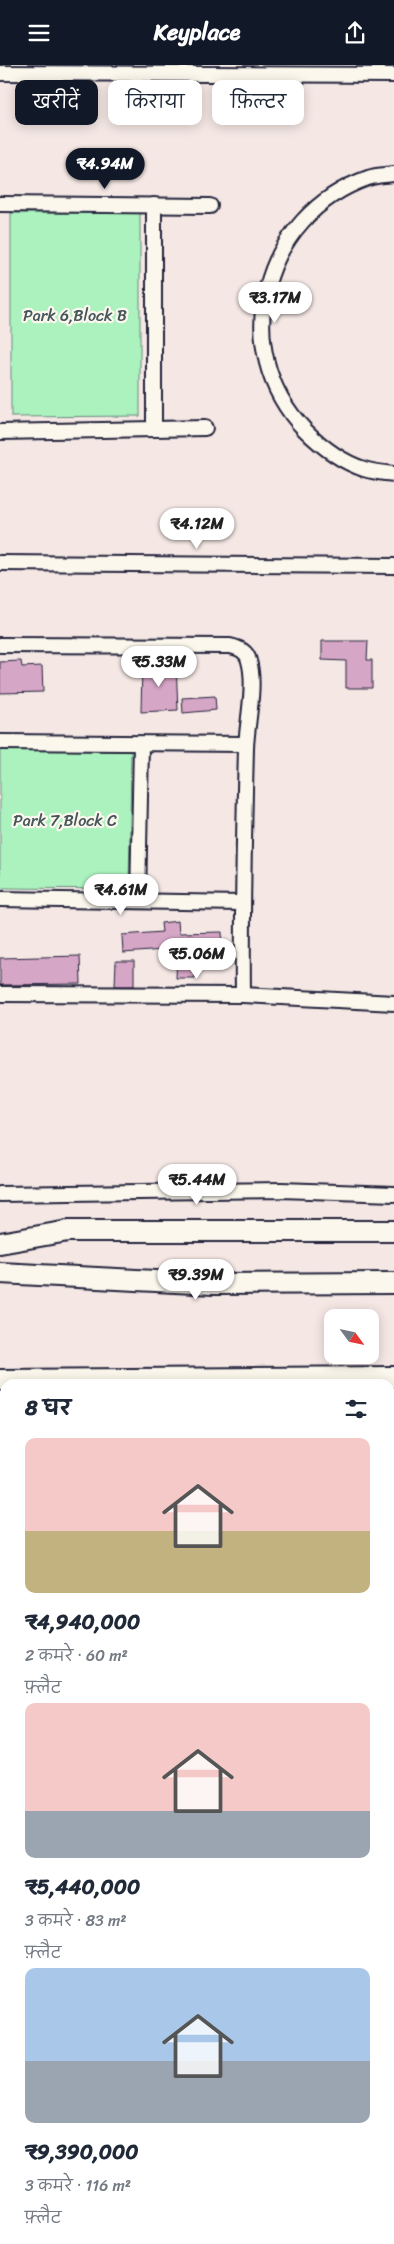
<!DOCTYPE html>
<html lang="hi">
<meta charset="utf-8">
<style>
:root{--surface:#fff;--page:#f6f6f7;--text:#1f2937;--muted:#747a83;--accent:#111827}
body{margin:0;font-family:Sriracha,"Playpen Sans Deva",sans-serif;background:var(--page);color:var(--text);height:100vh;display:flex;flex-direction:column;font-size:19px;white-space:nowrap}
*{box-sizing:border-box;margin:0}
p{font-size:16px;color:var(--muted)}
.icon{flex:none;width:28px;height:28px;fill:none;stroke:currentColor;stroke-width:2;stroke-linecap:round;stroke-linejoin:round}
.map{position:relative;flex:1;overflow:hidden}
.drawer{position:absolute;left:0px;top:1314px;width:395px;height:866px;display:flex;flex-direction:column;background:var(--surface);border-radius:15px 15px 0 0;box-shadow:0 2px 12px #0003}
.drawer>*{flex:none}
.top-card{position:absolute;left:15px;top:15px;width:365px;height:45px;display:flex;gap:10px}
.needle{width:32px;rotate:123deg}
.buttons{position:absolute;left:324px;top:1244px;display:grid;gap:10px}
.buttons a{display:grid;place-items:center;width:55px;height:55px;border-radius:10px;background:var(--surface);box-shadow:0 2px 12px #0003;font-size:25px}
.price{position:absolute;translate:-50% -42px;padding:0 11px;border-radius:18px;background:#fff;color:#222;font-size:16px;line-height:32px;filter:drop-shadow(0 1px 2px #0008)}
.price::after{content:'';position:absolute;left:50%;top:30px;width:15px;height:11px;margin-left:-8px;background:inherit;clip-path:polygon(0 0,100% 0,50% 100%)}
.price.active{background:var(--accent);color:#fff}
ul{padding:0;list-style:none}
li{display:grid;align-content:center;gap:10px;height:265px;padding:0 25px}
li span{display:grid;place-items:center;height:155px;border-radius:10px;color:#555}
li>.icon{margin-inline-start:auto}
span .icon{width:90px;height:90px;fill:#fffc;stroke-width:1}
li b{font-size:21px}
h2{display:flex;justify-content:space-between;align-items:center;height:60px;padding:0 25px;font-size:21px}
.tag{padding:0 18px;border-radius:10px;background:var(--surface);box-shadow:0 2px 12px #0003;font-size:18px;line-height:45px}
.tag.active{background:var(--accent);color:#fff}
header{display:flex;justify-content:space-between;align-items:center;height:65px;padding:0 25px;background:var(--accent);color:#fff;font-size:22px;font-weight:700}
.map>svg:first-child{display:block}
.green{fill:#abf2be;stroke:#668a7c}
.building{fill:#d6a6c6;stroke:#22223b}
.lines{fill:none;stroke-linecap:round;stroke-linejoin:round}
.street-casing{stroke:#22223b;stroke-width:18}
.secondary-casing{stroke:#22223b;stroke-width:24}
.street{stroke:#fbf7ec;stroke-width:14}
.secondary{stroke:#fbf7ec;stroke-width:20}
.labels{text-anchor:middle;stroke-width:4.5;stroke-linejoin:round;paint-order:stroke}
.park-label{font-size:16px;fill:#44565c;stroke:#fbf7ec}
</style>
<header><svg class="icon" aria-label="menu" viewBox="0 0 24 24"><path d="M4 6h16M4 12h16M4 18h16"/></svg>Keyplace<svg class="icon" aria-label="share" viewBox="0 0 24 24"><path d="M12 15V3M7 8l5-5 5 5M5 13v7h14v-7"/></svg></header>
<div class="map">
<svg width="394" height="2179" viewBox="0 0 394 2179">
<rect width="100%" height="100%" fill="#f4e7e4"/>
<filter id="ink" filterUnits="userSpaceOnUse"><feTurbulence type="fractalNoise" baseFrequency=".02" numOctaves="2"/><feDisplacementMap in="SourceGraphic" scale="10" xChannelSelector="R" yChannelSelector="G"/><feConvolveMatrix kernelMatrix="1 2 1 2 8 2 1 2 1" color-interpolation-filters="sRGB"/></filter>
<g filter="url(#ink)">
<!-- green -->
<g class="green">
<polygon points="11,148 140,148 140,351 11,352"/>
<polygon points="0,685 131,686 129,824 0,823"/>
<rect x="390" y="1416" width="4" height="247"/>
<rect x="0" y="1421" width="5" height="246"/>
<polygon points="0,1866 5,1866 5,2175 17,2175 17,2179 0,2179"/>
</g>
<!-- building -->
<g class="building">
<polygon points="322,576 368,576 367,595 372,595 372,623 346,623 346,596 322,595"/>
<polygon points="21,596 22,602 42,601 43,627 0,628 0,597"/>
<polygon points="160,599 176,599 178,645 141,647 142,602"/>
<polygon points="215,631 216,645 183,648 182,633"/>
<polygon points="178,856 179,868 222,867 223,884 195,886 195,913 176,913 177,887 164,888 164,885 123,888 122,870 162,867 161,858"/>
<polygon points="80,891 81,919 0,920 0,893"/>
<polygon points="116,896 134,896 134,921 115,921"/>
</g>
<g class="lines">
<defs>
<g id="street">
<polyline points="0,8 394,10"/>
<path d="M394 109C386 110 376 110 368 113 262 150 226 283 305 365 321 381 342 397 364 404 373 407 384 408 394 409"/>
<polyline points="0,139 210,141"/>
<polyline points="154,140 154,364"/>
<polyline points="0,367 205,363"/>
<polyline points="0,498 394,501"/>
<path d="M0 580 230 581C239 583 247 586 249 596 256 620 247 657 246 683 244 765 242 847 243 930"/>
<polyline points="0,677 246,679"/>
<polyline points="0,834 242,838"/>
<polyline points="138,836 141,679"/>
<polyline points="0,929 243,930 394,938"/>
<polyline points="0,1129 281,1125 394,1129"/>
<polyline points="0,1390 5,1390"/>
<polyline points="390,1390 394,1390"/>
<polyline points="390,1695 394,1695"/>
<polyline points="0,1697 5,1697"/>
<polyline points="390,2055 394,2055"/>
<polyline points="26,2175 26,2179"/>
<polyline points="147,2175 147,2179"/>
<polyline points="279,2179 394,2179"/>
</g>
<g id="secondary">
<polyline points="0,1178 68,1166 394,1166"/>
<polyline points="0,1208 214,1219 394,1218"/>
<polyline points="0,1315 394,1312"/>
</g>
</defs>
<!-- street casing -->
<use href="#street" class="street-casing"/>
<!-- secondary casing -->
<use href="#secondary" class="secondary-casing"/>
<!-- street -->
<use href="#street" class="street"/>
<!-- secondary -->
<use href="#secondary" class="secondary"/>
</g>
</g>
<g class="labels">
<!-- park labels -->
<g class="park-label">
<text x="75" y="256">Park 6,Block B</text>
<text x="65" y="761">Park 7,Block C</text>
</g>
</g>
</svg>
<div class="buttons">
<a><svg class="needle" viewBox="-14 -14 28 28"><path d="M0-13l5 13h-10z" fill="#e53935"/><path d="M0 13l5-13h-10z" fill="#747a83"/></svg></a>
</div>
<b class="price active" style="left:105px;top:125px">₹4.94M</b>
<b class="price" style="left:275px;top:259px">₹3.17M</b>
<b class="price" style="left:197px;top:485px">₹4.12M</b>
<b class="price" style="left:159px;top:623px">₹5.33M</b>
<b class="price" style="left:121px;top:851px">₹4.61M</b>
<b class="price" style="left:197px;top:915px">₹5.06M</b>
<b class="price" style="left:197px;top:1141px">₹5.44M</b>
<b class="price" style="left:196px;top:1236px">₹9.39M</b>
<div class="top-card">
<a class="tag active">खरीदें</a>
<a class="tag">किराया</a>
<a class="tag">फ़िल्टर</a>
</div>
<section class="drawer">
<h2>8 घर<svg class="icon" aria-label="filters" viewBox="0 0 24 24"><path d="M4 7h16M4 17h16"/><circle cx="9" cy="7" r="2"/><circle cx="15" cy="17" r="2"/></svg></h2>
<ul>
<li><span style="background:linear-gradient(#f6c9c9 60%,#c2b280 0)"><svg class="icon" aria-label="home" viewBox="0 0 24 24"><path d="M3 11l9-7 9 7M6 9v11h12V9"/></svg></span><div><b>₹4,940,000</b><p>2 कमरे · 60 m²</p><p>फ़्लैट</p></div></li>
<li><span style="background:linear-gradient(#f6c9c9 70%,#9aa5b1 0)"><svg class="icon" aria-label="home" viewBox="0 0 24 24"><path d="M3 11l9-7 9 7M6 9v11h12V9"/></svg></span><div><b>₹5,440,000</b><p>3 कमरे · 83 m²</p><p>फ़्लैट</p></div></li>
<li><span style="background:linear-gradient(#a9c7e8 60%,#9aa5b1 0)"><svg class="icon" aria-label="home" viewBox="0 0 24 24"><path d="M3 11l9-7 9 7M6 9v11h12V9"/></svg></span><div><b>₹9,390,000</b><p>3 कमरे · 116 m²</p><p>फ़्लैट</p></div></li>
</ul>
</section>
</div>
